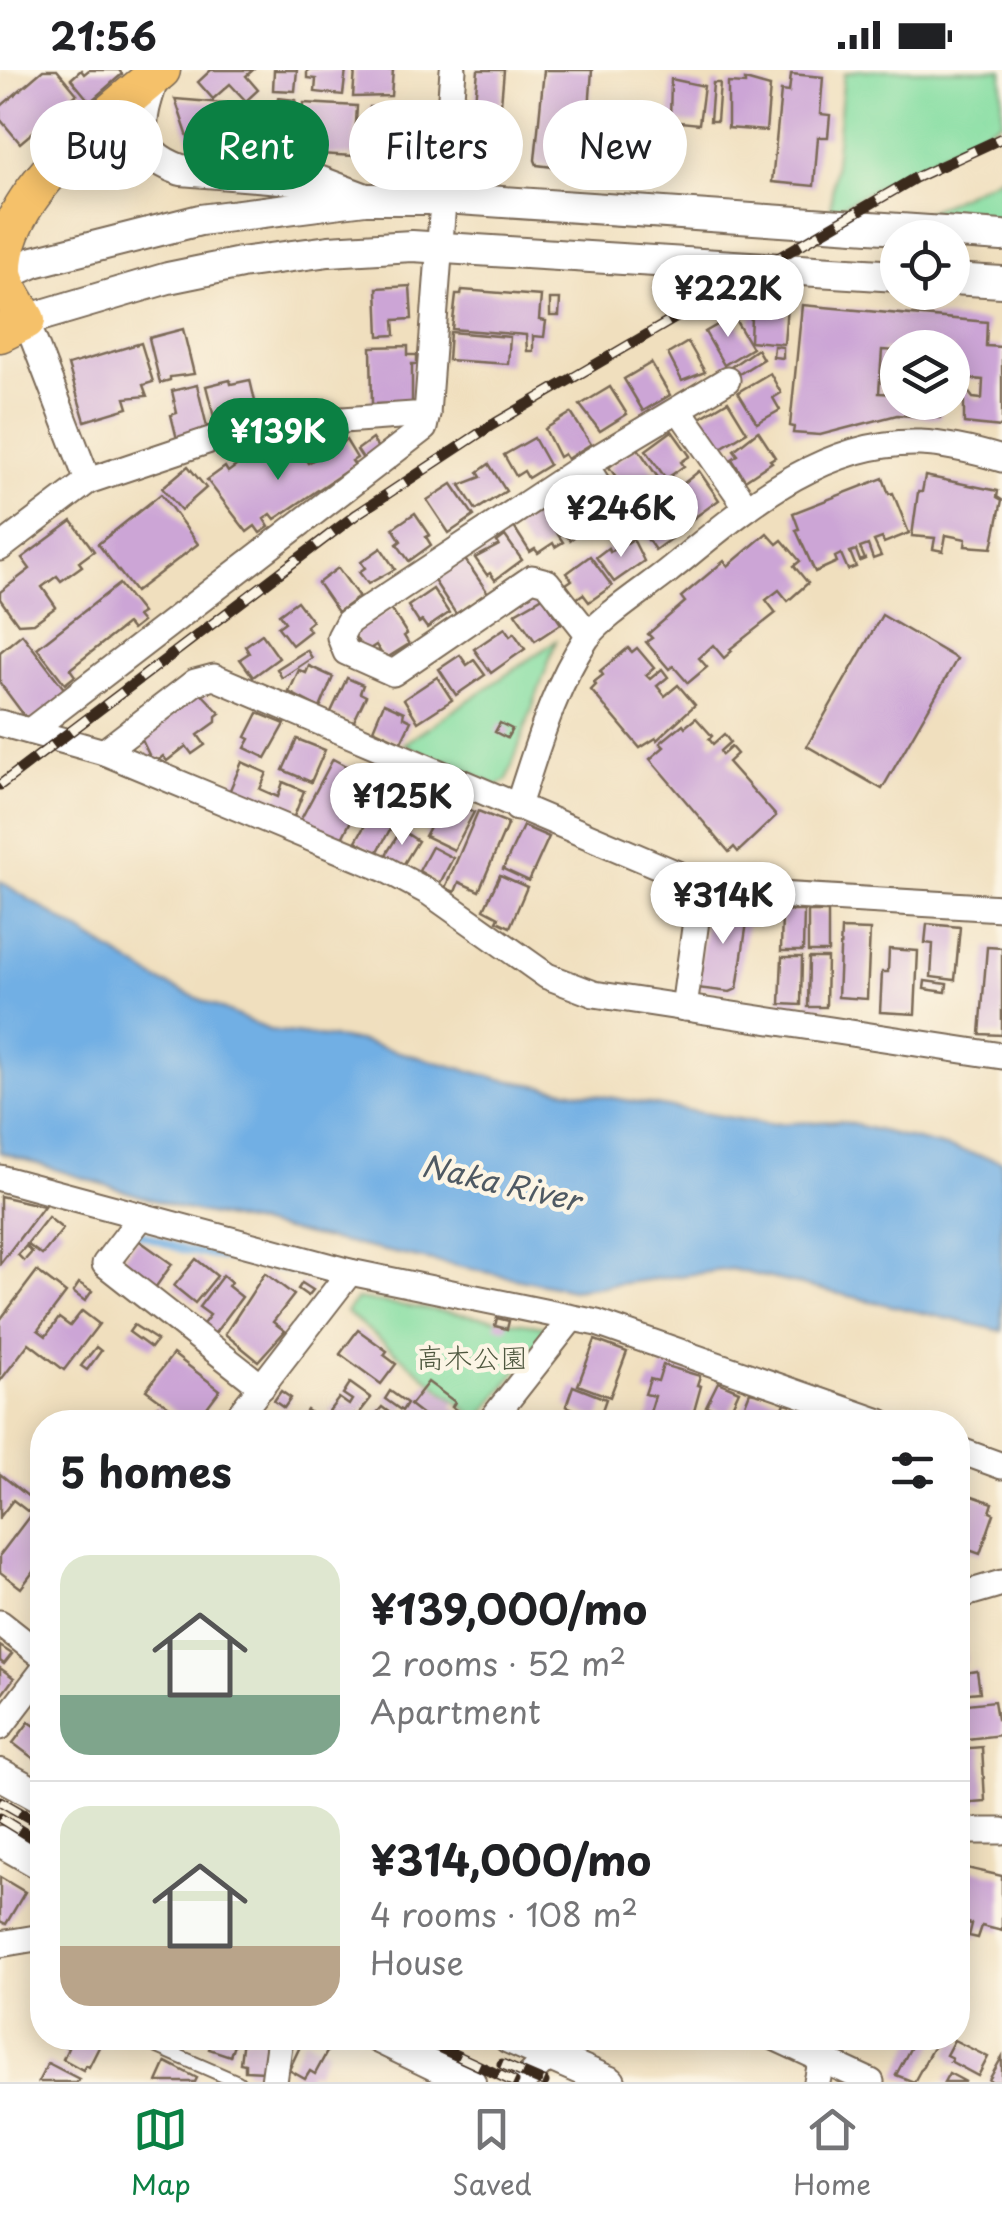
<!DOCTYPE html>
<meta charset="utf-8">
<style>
:root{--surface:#fff;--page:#f2f2f2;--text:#202124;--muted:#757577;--line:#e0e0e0;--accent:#0b8043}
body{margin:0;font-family:"Playpen Sans","Klee One",sans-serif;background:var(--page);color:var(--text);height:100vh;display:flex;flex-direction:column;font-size:38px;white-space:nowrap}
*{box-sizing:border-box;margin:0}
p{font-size:32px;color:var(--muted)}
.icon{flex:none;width:55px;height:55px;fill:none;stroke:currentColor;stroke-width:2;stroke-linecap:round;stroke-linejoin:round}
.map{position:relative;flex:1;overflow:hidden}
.details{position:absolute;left:30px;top:1340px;width:940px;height:640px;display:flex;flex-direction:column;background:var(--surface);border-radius:40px;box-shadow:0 5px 25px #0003}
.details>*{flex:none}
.hud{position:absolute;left:30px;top:30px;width:942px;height:90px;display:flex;gap:20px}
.buttons{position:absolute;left:880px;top:150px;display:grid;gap:20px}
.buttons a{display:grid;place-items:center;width:90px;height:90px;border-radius:50%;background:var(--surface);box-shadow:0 5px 25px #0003;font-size:50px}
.price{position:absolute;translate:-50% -85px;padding:0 22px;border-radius:35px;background:#fff;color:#222;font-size:32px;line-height:65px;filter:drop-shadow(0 2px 5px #0008)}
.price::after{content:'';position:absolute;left:50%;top:60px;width:30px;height:22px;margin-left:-15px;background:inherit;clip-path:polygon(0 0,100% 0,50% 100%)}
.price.selected{background:var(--accent);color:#fff}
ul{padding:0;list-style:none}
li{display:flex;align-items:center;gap:30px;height:250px;padding:0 30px}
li+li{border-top:2px solid var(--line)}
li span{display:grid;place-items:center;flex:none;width:280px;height:200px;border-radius:30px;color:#555}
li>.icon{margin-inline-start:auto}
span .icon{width:120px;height:120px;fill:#fffc;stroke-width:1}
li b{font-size:42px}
h2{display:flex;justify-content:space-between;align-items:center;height:120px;padding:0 30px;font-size:42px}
.tag{padding:0 35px;border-radius:45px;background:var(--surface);box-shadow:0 5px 25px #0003;font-size:35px;line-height:90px}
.tag.selected{background:var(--accent);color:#fff}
.status{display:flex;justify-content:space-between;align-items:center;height:70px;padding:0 50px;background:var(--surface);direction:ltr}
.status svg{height:28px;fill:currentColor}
.tab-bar{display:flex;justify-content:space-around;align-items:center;height:140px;border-top:2px solid var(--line);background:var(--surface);font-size:28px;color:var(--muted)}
.tab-bar a{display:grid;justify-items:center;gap:5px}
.tab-bar .selected{color:var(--accent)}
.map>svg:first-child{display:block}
.green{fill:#86dea3;stroke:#608460;stroke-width:2.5}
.water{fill:#71afe4;stroke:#566c81;stroke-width:2.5}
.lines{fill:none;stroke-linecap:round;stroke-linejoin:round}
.stream{stroke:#71afe4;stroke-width:8}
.building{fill:#cca5d6}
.service-casing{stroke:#7a6956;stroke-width:16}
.minor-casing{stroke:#7a6956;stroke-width:29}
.tertiary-casing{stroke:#7a6956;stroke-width:34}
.primary-casing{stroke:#7a6956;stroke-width:41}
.service{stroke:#fff;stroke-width:12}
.minor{stroke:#fff;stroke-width:25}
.tertiary{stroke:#fff;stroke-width:30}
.primary{stroke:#f5c16b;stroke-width:38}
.rail-casing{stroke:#3b2a1e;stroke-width:11}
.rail{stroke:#fcf5e5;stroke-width:8;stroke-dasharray:22;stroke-linecap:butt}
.labels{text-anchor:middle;stroke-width:9;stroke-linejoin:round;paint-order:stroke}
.park-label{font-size:28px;fill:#4e573f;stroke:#fcf5e5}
.water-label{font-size:30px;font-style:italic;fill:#4e5963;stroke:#fcf5e5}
</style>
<div class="status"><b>21:56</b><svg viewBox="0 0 49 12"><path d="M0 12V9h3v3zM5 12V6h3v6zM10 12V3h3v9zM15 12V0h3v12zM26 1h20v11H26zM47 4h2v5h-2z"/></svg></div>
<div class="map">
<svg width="1002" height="2012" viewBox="0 0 1002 2012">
<rect width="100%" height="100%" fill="#fcf5e5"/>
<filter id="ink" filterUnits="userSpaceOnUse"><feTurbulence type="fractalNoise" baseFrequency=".01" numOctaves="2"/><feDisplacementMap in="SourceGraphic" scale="20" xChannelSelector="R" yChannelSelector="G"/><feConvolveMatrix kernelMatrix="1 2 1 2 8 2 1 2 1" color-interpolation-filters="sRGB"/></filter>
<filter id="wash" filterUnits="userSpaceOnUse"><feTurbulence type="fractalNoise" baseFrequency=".0048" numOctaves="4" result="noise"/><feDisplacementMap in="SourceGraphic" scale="40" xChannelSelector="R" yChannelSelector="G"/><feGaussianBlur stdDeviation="2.25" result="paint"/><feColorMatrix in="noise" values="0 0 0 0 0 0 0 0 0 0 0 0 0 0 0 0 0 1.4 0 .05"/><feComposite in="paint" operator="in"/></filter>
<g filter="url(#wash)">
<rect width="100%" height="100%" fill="#f0dfbe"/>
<!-- green -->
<g class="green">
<polygon points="860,0 1002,0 1002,51 830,142 844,4"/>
<polygon points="1002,106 1002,157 902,154"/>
<polygon points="556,571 507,710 497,716 404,674"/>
<polygon points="357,1229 550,1257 479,1350 346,1242"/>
</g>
<!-- water -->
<polygon class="water" points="0,811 159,911 269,960 358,971 500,1009 768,1054 840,1051 1002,1091 1002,1261 731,1199 572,1220 179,1138 0,1082"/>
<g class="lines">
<!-- stream -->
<g class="stream">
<polyline points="136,1162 184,1180 321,1206"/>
<polyline points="349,1214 379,1220"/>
</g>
</g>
<g id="blocks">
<!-- building -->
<g class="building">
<polygon points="43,0 57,0 77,24 61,38 65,43 52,54 54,57 47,64 40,56 20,73 0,49 0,37"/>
<polygon points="81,0 84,4 89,0 119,0 122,4 90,32 71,9"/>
<polygon points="211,0 253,0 246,6 258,20 246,31 230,14 213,29 198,12"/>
<polygon points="274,0 297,0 295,21 273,20"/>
<polygon points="307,0 346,0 343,25 315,22 316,9 307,8"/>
<polygon points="355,0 393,0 391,26 353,27"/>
<polygon points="478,0 504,0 501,34 475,32"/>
<polygon points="544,0 592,0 587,67 601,68 594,102 537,95 535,90"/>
<polygon points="791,4 823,7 820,44 830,45 828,67 818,67 814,116 772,112 781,21 789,22"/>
<polygon points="671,9 704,16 699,54 670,51"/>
<polygon points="745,10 770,17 766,61 728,58 728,13 745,14"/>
<polygon points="713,13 720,13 717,51 710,51"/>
<polygon points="278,28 296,30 292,78 268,76 270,57 276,58"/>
<polygon points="175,29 259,36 257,78 190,73"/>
<polygon points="304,33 357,36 354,86 301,83"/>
<polygon points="370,37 389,38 385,89 366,87"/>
<polygon points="400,40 435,42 433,84 398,81"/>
<polygon points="619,44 639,46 633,104 613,102"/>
<polygon points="478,52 502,54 499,94 475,92"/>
<polygon points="410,216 412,249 394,250 395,265 379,266 377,218"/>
<polygon points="462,220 541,226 539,250 546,251 544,267 533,266 533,281 527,281 526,265 452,259 456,225 461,225"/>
<polygon points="550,229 560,229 559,246 550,246"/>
<polygon points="757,233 787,235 784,274 750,271 751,245 756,245"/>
<polygon points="802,235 987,252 986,276 1002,277 1002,357 964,353 964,327 952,318 952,312 964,316 973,328 982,329 983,310 952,307 952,278 898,278 898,281 882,280 879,323 898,324 898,332 942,332 940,348 897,345 820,365 793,363 794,357 790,356"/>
<polygon points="733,246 752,278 724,295 705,262"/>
<polygon points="183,259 194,304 170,307 170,310 160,313 149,268"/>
<polygon points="450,262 510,267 508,294 448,290"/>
<polygon points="688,272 705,302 682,311 668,284"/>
<polygon points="141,273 153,312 143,315 147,326 125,328 128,338 85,351 68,295"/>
<polygon points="408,276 408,285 417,285 417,294 412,294 412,333 372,334 371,277"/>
<polygon points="774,276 783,277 783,288 773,287"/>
<polygon points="757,279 763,289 736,306 731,297"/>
<polygon points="651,293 670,325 643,341 624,309"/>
<polygon points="770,303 781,323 773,328 780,340 757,353 738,322"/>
<polygon points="230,310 231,314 250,310 258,344 216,355 206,316"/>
<polygon points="197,315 208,361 177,369 171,345 177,343 172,321"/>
<polygon points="610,317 627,344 600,361 580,335"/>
<polygon points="728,331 747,362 719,379 700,348"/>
<polygon points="571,343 591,374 567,389 564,384 559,387 545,359"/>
<polygon points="672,361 690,386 681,392 684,396 666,409 646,380"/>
<polygon points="758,361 775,387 770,390 772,392 745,410 732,389 738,385 734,380"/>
<polygon points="534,368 549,395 528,408 524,401 516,406 504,385"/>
<polygon points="372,369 378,378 363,389 357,380"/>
<polygon points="346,370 357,388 352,391 355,395 275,449 271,444 264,449 269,457 260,463 255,456 247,462 207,410 225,397 228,402 247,388 250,393 267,381 273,390 296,375 308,393"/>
<polygon points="637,377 661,412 641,426 639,423 631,428 609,397"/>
<polygon points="489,394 506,421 476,440 460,415 481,407 478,402"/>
<polygon points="188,396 206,418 181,440 162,418"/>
<polygon points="699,401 719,430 687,453 668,426"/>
<polygon points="925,406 998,421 997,427 1002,430 992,478 965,476 966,469 946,465 943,481 933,479 935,468 912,466 918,422 922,422"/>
<polygon points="883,408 889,424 893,423 909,463 884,473 882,468 874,471 881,486 873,489 868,475 860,478 865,489 860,491 856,480 850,482 856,497 848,500 841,484 835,487 837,492 815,502 796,460 799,459 793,443"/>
<polygon points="452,414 474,446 449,463 427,430"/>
<polygon points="575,416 590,440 583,445 590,455 570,470 544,437"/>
<polygon points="161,424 198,474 135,522 98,474"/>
<polygon points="670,434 687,457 655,480 636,453 654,440 657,444"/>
<polygon points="541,439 563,472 555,477 553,473 538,483 535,479 530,482 514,457"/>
<polygon points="415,443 430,465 426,467 431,475 409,491 397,474 401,471 393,458"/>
<polygon points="72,451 94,481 79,492 82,496 61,511 57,506 42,517 56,537 34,553 18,554 0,529 0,522 30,499 22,488"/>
<polygon points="767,463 777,474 782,470 800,491 794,496 808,513 788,531 779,520 766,530 776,543 730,579 732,581 724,588 713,575 699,588 707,597 688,613 673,596 669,599 646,572 652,568 648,564 685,532 681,527 724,491 728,496"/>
<polygon points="505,466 522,490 495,510 490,503 487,505 475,488 499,475 497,472"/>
<polygon points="633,469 644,491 614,512 596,487 608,478 610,482 625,470 627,473"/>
<polygon points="381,478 395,499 368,514 359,502 365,498 361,492"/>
<polygon points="590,486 612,516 589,532 583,524 576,529 566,514 572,510 567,503"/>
<polygon points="464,488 488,523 456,544 433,509"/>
<polygon points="338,498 359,527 338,542 318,513"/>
<polygon points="119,514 142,543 137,546 142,552 132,560 127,554 70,599 75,606 65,614 37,578"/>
<polygon points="433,519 449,543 427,558 422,551 419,553 408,536"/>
<polygon points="543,527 561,554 535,571 515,543"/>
<polygon points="297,531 312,551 306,556 310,561 292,575 278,557 285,552 279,544"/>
<polygon points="391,539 407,564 404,566 409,574 385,589 376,575 365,582 353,564"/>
<polygon points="882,545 957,589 882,719 807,676"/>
<polygon points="505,558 510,566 514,563 525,579 491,603 474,579"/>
<polygon points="22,564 72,629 29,652 0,613 0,582"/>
<polygon points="262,564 279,588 253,607 240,589 249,583 245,576"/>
<polygon points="628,578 632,582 637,578 654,598 646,605 650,609 662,599 668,607 657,616 665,626 678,615 695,635 657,670 656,668 640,678 591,620 596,615 594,612 603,605 600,601"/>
<polygon points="307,580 312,588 282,608 277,599"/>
<polygon points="460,585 467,595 474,590 485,605 456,625 439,599"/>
<polygon points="309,596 333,607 320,638 289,622 299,600 306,603"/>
<polygon points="437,607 452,630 418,652 404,629"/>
<polygon points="347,608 363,615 360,623 366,626 353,653 331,642"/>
<polygon points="200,622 220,643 216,646 216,652 198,665 205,675 192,684 186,676 167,691 163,686 156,692 151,689 141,668"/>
<polygon points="384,633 404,642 403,647 411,651 401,672 373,659"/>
<polygon points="258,643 285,654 266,688 245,678 250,669 246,667"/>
<polygon points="696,648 712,666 709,669 713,674 724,664 730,672 720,681 722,685 731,677 737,684 728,692 776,746 738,782 734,777 729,782 650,689 664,677 660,673 683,654 685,657"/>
<polygon points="500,653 512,659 507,668 495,662"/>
<polygon points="297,669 325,680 311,712 283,700"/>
<polygon points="333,689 372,710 340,772 300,751"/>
<polygon points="242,692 267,703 260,719 278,727 283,712 304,721 293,749 229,722"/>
<polygon points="394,707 413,718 397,747 378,737"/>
<polygon points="445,729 474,742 454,780 425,766"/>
<polygon points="373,741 394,752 377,783 356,771"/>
<polygon points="478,741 508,753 479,821 459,812 455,822 445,818"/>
<polygon points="523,756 549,767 529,811 503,799"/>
<polygon points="401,760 418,771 402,797 385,786"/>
<polygon points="432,777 453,788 440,813 419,801"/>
<polygon points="500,805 527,817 510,857 497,851 499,847 484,839"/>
<polygon points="708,831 744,835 744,838 749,839 737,919 730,922 697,918"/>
<polygon points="782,841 804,841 803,881 781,881"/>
<rect x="808" y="842" width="20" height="40"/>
<polygon points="927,854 960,857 955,910 931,907 933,874 925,873"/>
<polygon points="841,859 870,860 867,929 838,927"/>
<polygon points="987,877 1002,878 1002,965 980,964"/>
<polygon points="889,879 918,881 915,944 880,942 882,902 888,902"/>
<polygon points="782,887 802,887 801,935 780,934"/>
<polygon points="809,888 827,888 826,937 808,937"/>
<polygon points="925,911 947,914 946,922 924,919"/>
<polygon points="0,1126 44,1136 0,1194"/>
<polygon points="48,1147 63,1159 42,1185 27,1174"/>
<polygon points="137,1169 172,1194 155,1218 120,1192"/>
<polygon points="26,1176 32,1182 24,1191 18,1185"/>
<polygon points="196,1189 217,1206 195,1233 174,1216"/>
<polygon points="37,1201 66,1223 38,1260 46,1266 59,1248 70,1256 82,1241 99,1254 64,1300 29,1273 0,1311 0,1250"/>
<polygon points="265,1203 294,1225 273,1252 285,1261 258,1291 225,1264"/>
<polygon points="223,1205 231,1212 228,1216 242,1227 212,1267 200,1258 210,1245 199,1237"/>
<polygon points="79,1213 92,1221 85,1231 73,1222"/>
<polygon points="302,1213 313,1220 308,1226 298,1219"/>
<polygon points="497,1248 509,1251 507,1259 495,1256"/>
<polygon points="134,1255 157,1270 151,1278 129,1262"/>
<polygon points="358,1260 387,1281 384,1285 396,1294 381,1314 340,1284"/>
<polygon points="595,1270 627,1282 610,1327 578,1315"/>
<polygon points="96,1277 101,1281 87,1300 81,1296"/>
<polygon points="173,1284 220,1320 196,1352 190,1352 146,1320"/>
<polygon points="663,1295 700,1306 697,1315 701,1316 691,1352 647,1352 655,1326 645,1324 650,1309 658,1311"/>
<polygon points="428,1312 455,1332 452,1337 463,1345 457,1352 432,1352 410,1335"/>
<polygon points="718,1312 739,1321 728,1345 706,1336"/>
<polygon points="350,1313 371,1328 357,1346 354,1344 345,1352 329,1341 339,1328 349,1335 352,1330 343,1324"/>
<polygon points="573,1316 606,1329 599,1349 566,1336"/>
<polygon points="281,1321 291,1328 284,1338 274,1331"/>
<polygon points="390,1321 407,1333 402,1341 385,1329"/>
<polygon points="750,1322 786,1331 782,1340 787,1342 785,1347 789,1349 788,1352 738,1352"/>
<polygon points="158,1336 179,1352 145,1352"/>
<polygon points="382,1337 402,1352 369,1352"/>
<polygon points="307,1340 323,1352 298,1352"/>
<polygon points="0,1404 39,1435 42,1431 42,1490 21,1518 0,1502 0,1485 31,1444 13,1430 0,1447"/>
<polygon points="958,1421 993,1433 990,1442 994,1444 980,1484 958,1476"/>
<polygon points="958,1572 965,1579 966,1591 958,1591"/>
<polygon points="0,1576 12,1584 4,1594 0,1591"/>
<polygon points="0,1598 14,1608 0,1627"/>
<polygon points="977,1601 980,1622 958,1624 958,1604"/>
<polygon points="994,1631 997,1649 1002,1648 1002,1665 958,1670 958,1635"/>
<polygon points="29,1652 40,1659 42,1656 42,1686 38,1692 13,1673"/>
<polygon points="982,1677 985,1731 958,1733 958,1679"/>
<polygon points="958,1796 1002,1806 1002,1861 982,1856 978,1868 969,1866 972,1854 958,1851"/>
<polygon points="0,1807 25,1822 6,1854 0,1851"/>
<polygon points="67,1968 98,1968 102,1971 89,1997 86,1995 83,2000 63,1989 68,1978 63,1975"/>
<polygon points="212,1968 236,1968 230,1986 209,1979"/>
<polygon points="243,1968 268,1968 265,2002 245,2001 245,1994 240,1993"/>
<polygon points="304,1968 328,1980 315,2004 310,2001 305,2009 289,2000"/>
<polygon points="908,1968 938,1968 914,2012 896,2005 914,1971"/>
<polygon points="954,1970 988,1987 978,2006 950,1991 952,1988 946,1985"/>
<polygon points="1002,1987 1002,2012 992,2012 989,2010"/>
<polygon points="166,1992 197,2008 195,2012 157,2012"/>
<polygon points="48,1993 79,2009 77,2012 38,2012"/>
<polygon points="949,2003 966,2012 944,2012"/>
</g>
</g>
</g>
<g filter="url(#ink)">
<use href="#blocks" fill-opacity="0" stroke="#7a6956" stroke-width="2.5"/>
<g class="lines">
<defs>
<polyline id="service" points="137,1968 238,2012"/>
<g id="minor">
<polyline points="679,340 747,437"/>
<polyline points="585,395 620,449"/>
<polyline points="88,411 225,365 343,350 427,344 453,0"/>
<polyline points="0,478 88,411 26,250"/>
<polyline points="589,565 547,512 532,508 393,603 346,582 340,567 348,552 585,395 727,310"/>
<polyline points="0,653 104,682 195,612 214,607 701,814 727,822 1002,838"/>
<polyline points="30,661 424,358 427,344"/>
<polyline points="104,682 385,799 430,823 547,906 594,924 1002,986"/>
<path d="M517 738C537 679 552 621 586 569 599 549 647 518 668 501 741 442 819 370 920 373 948 374 975 381 1002 389"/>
<polyline points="684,938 701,814"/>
<polyline points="0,1108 350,1202 597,1253 880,1352"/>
<polyline points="142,1146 105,1194 262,1317"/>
<polyline points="234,1352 350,1202"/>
<polyline points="490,1352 572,1248"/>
<polyline points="958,1380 1002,1396"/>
<polyline points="958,1526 1002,1513"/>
<polyline points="0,1553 42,1586"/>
<polyline points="0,1657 42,1602"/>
<polyline points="958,1761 1002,1761"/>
<polyline points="0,1874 42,1867"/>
<polyline points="776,1968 871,2012"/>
<polyline points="274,2012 280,1968"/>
<polyline points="523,2012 567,1968"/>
<polyline points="817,2012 826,1968"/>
</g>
<g id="tertiary">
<path d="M154 6C140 49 128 81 181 100L318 111 363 128"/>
<polyline points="3,206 34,192 200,150 365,129 459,129 1002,166"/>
<polyline points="952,209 1002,212"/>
<polyline points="26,250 168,208 241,193 329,181 412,176 898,206"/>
<polyline points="0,1704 42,1727"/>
<polyline points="0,1771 42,1795"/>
<polyline points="379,1968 470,2012"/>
<polyline points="509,1968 610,2012"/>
</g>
<path id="primary" d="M0 263 26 250C19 236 4 217 3 202 0 125 108 46 161 0"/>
</defs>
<!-- service casing -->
<use href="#service" class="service-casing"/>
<!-- minor casing -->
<use href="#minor" class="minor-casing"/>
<!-- tertiary casing -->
<use href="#tertiary" class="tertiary-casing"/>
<!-- primary casing -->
<use href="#primary" class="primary-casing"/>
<!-- service -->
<use href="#service" class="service"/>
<!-- minor -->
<use href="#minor" class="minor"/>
<!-- tertiary -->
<use href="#tertiary" class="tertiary"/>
<!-- primary -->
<use href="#primary" class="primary"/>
<defs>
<g id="rail">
<polyline points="0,715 357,444 492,355 915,108 1002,68"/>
<polyline points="0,1731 42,1755"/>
<polyline points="0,1748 42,1774"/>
<polyline points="419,1968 514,2012"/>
<polyline points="502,1994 544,2012"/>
</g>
</defs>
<!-- rail casing -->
<use href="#rail" class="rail-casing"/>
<!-- rail -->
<use href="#rail" class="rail"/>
</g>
</g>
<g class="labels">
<!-- park labels -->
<g class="park-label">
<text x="472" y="1298">高木公園</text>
</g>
<!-- water labels -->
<g class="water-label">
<text transform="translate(501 1114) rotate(13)" y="10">Naka River</text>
</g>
</g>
</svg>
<div class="buttons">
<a><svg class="icon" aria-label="locate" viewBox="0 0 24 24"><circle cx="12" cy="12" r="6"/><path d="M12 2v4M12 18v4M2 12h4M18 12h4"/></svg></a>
<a><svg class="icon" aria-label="layers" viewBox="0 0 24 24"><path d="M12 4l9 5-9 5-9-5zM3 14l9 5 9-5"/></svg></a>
</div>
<b class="price" style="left:728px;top:270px">¥222K</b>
<b class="price selected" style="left:278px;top:413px">¥139K</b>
<b class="price" style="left:621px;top:490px">¥246K</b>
<b class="price" style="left:402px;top:778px">¥125K</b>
<b class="price" style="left:723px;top:877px">¥314K</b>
<div class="hud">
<a class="tag">Buy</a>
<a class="tag selected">Rent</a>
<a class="tag">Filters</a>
<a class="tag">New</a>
</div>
<section class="details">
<h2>5 homes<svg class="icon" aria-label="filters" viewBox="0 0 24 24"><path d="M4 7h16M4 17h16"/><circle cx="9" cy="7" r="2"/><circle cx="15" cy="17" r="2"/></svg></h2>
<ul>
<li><span style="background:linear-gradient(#dfe7d0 70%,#7fa58c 0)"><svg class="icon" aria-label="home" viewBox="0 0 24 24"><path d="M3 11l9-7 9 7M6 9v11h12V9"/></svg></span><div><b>¥139,000/mo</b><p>2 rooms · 52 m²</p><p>Apartment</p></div></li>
<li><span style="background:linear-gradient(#dfe7d0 70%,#b9a48a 0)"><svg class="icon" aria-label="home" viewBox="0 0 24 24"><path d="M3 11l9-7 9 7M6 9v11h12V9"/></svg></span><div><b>¥314,000/mo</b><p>4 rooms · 108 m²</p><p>House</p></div></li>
</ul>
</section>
</div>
<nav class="tab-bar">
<a class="selected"><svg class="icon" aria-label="map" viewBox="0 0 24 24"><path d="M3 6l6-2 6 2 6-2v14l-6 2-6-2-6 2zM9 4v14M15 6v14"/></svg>Map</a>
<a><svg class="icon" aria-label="saved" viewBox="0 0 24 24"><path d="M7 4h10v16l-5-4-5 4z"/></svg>Saved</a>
<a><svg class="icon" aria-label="home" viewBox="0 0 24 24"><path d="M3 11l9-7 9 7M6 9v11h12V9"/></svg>Home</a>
</nav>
